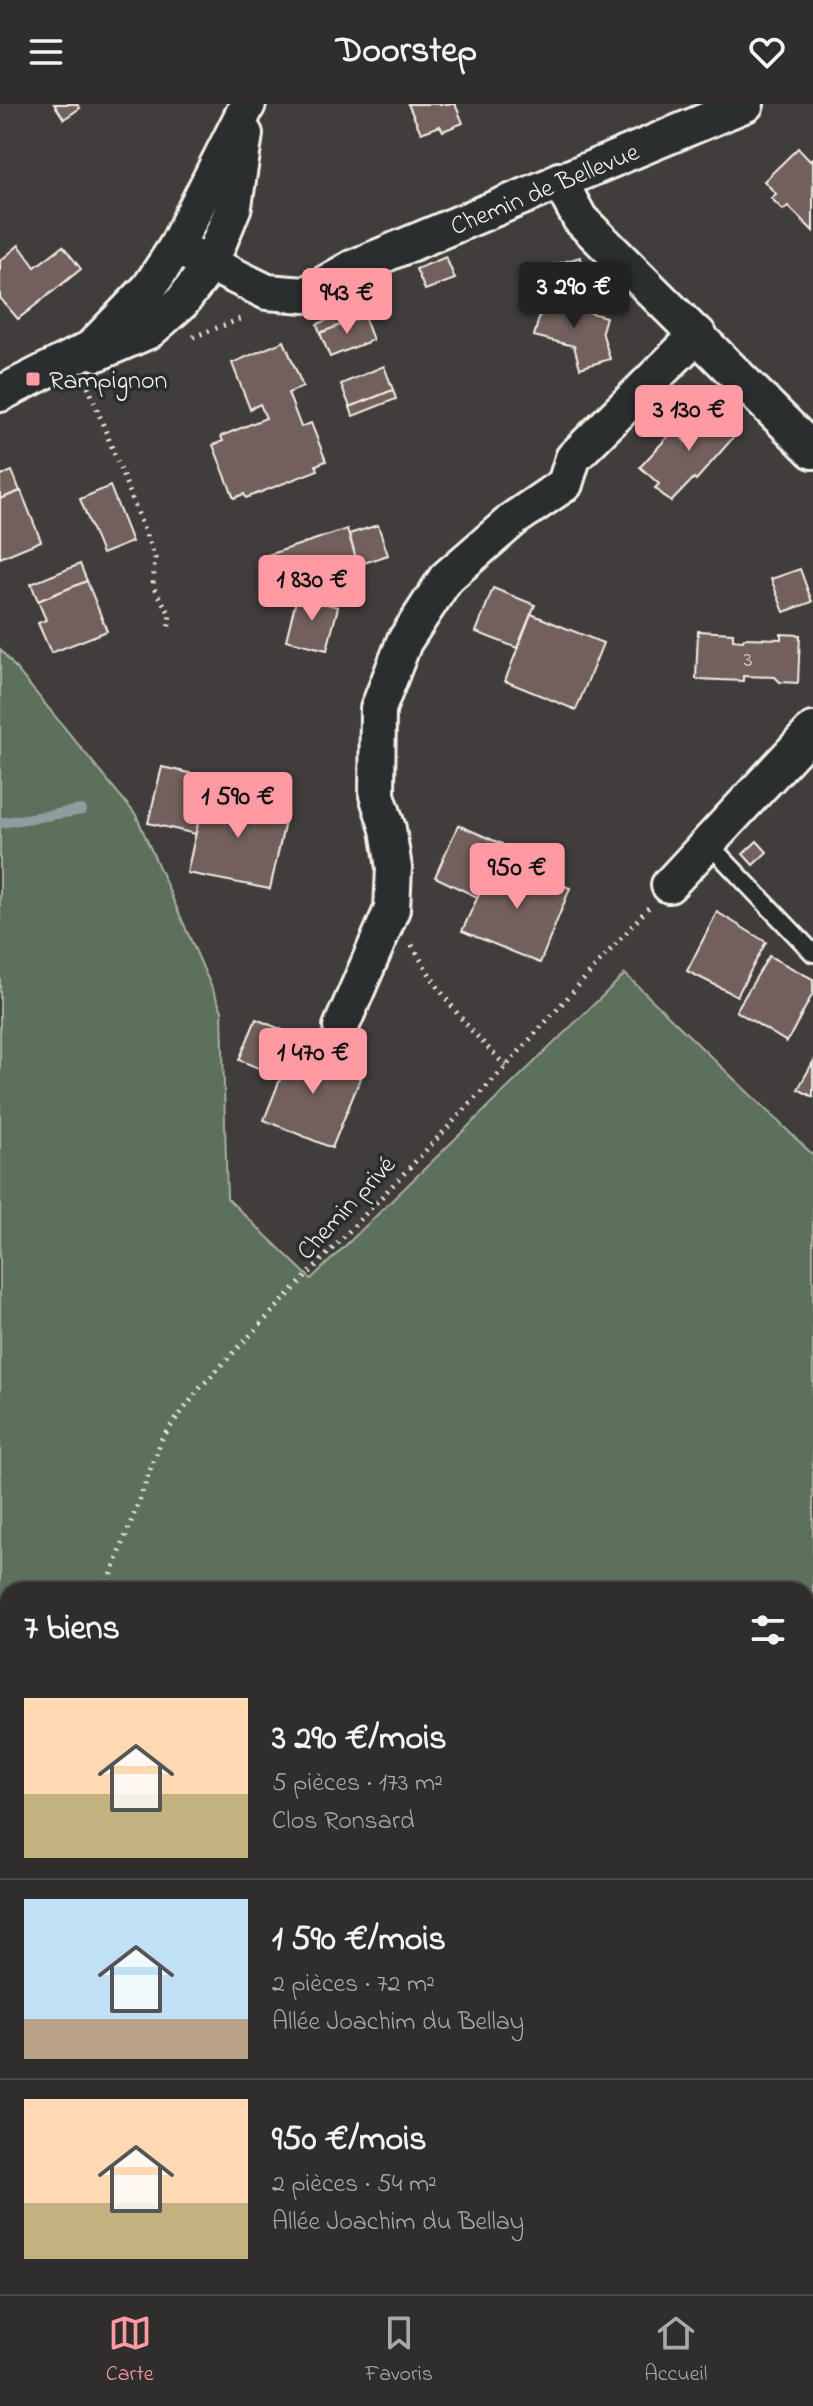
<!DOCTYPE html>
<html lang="fr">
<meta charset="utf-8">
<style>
:root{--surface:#302e2d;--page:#383635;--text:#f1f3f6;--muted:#a8a8aa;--line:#4b4a49;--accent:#ff9aa2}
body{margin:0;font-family:"Indie Flower",sans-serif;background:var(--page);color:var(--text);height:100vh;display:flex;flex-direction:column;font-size:30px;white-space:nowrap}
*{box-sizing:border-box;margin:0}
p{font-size:26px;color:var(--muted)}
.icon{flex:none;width:44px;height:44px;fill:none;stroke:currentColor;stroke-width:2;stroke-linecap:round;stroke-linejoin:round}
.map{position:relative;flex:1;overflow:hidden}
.side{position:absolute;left:0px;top:1478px;width:814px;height:712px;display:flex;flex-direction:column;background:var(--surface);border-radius:24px 24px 0 0;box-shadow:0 2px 6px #0004,0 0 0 2px var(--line)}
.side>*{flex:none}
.price{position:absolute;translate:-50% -68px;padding:0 18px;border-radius:8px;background:var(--accent);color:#111;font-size:26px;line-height:52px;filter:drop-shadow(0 2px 4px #0008)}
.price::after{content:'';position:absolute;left:50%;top:48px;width:24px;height:18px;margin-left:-12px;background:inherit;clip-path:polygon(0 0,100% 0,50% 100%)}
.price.current{background:#222;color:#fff}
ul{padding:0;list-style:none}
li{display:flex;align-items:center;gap:24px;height:200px;padding:0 24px}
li+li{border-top:2px solid var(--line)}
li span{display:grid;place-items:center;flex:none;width:224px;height:160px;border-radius:0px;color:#555}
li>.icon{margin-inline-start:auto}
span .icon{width:96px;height:96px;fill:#fffc;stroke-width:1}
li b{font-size:34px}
h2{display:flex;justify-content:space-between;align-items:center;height:96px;padding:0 24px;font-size:34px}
header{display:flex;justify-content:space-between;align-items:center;height:104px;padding:0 24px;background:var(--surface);font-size:36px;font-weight:700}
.tab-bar{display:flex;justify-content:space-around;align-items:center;height:112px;border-top:2px solid var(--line);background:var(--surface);font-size:22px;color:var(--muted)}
.tab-bar a{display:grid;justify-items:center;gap:4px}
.tab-bar .current{color:var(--accent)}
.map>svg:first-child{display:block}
.green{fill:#5b705b;stroke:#a8b0a2;stroke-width:2;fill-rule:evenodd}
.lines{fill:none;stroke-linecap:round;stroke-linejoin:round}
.stream{stroke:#8f9ca0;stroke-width:10}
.building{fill:#73615c;stroke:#f4f1e8;stroke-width:2}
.service-casing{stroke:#f4f1e8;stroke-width:22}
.minor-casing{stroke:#f4f1e8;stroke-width:40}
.path{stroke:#f4f1e8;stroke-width:5;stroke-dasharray:2 6;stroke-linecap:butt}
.service{stroke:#2a2d2e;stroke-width:16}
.minor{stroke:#2a2d2e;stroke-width:34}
.poi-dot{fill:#ff9aa2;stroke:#2a2d2e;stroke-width:3}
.labels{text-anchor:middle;stroke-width:7;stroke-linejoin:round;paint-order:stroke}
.number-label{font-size:22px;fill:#d4cdc5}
.street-label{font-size:26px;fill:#f4f1e8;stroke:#2a2d2e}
.poi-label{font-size:26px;fill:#f4f1e8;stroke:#2a2d2e;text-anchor:start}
</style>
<header><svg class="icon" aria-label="menu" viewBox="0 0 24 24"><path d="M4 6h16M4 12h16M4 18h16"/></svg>Doorstep<svg class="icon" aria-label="heart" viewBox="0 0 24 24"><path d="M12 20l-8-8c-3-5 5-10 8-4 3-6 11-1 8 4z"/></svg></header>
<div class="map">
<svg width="813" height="2190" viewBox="0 0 813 2190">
<rect width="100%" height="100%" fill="#403d3c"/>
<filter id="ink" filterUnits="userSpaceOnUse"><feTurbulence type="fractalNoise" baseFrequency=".0125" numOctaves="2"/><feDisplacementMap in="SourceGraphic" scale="16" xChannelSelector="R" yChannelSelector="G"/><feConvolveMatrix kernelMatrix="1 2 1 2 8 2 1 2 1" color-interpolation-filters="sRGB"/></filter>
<g filter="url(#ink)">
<!-- green -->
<path class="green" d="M0 545 136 711 222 907 227 1094 311 1175 625 870 813 1051V2190H0ZM806 1486V2182H8V1486Z"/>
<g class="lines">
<!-- stream -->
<polyline class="stream" points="0,719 82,706"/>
</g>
<!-- building -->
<g class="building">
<polygon points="54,0 77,0 80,4 64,15"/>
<polygon points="408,0 455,0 463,19 443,27 440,22 421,29"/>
<polygon points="798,44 810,57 813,54 813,127 788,102 783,106 771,94 776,90 764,77"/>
<polygon points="19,141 35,163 63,142 81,165 18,215 0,194 0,157"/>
<polygon points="446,153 455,175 425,186 416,165"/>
<polygon points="580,153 587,175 557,184 550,162"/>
<polygon points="583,195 580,206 606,213 602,227 610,255 580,264 574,242 534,232 544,196 565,202 567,196"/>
<polygon points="360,203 364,212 320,229 317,220"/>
<polygon points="364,212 373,236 330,253 320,229"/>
<polygon points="284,237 303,283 288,289 301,323 311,319 326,357 316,361 318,366 246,394 244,390 234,394 213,341 223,337 221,332 266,314 260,300 250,305 232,259"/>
<polygon points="384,262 393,286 350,303 341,280"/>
<polygon points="393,286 396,295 353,312 350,303"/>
<polygon points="711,301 739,327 696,376 694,374 671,398 655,384 659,380 640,363 674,326 686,338 695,327 690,323"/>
<polygon points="12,367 20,387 0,395 0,372"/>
<polygon points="110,382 132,438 102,450 80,395"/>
<polygon points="21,387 41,437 0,454 0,395"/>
<polygon points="378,421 388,451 358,461 349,430"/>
<polygon points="347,425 358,461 271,490 259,454"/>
<polygon points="80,460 87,477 38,497 31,480"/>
<polygon points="800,465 812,498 784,508 771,475"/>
<polygon points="87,477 107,527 51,549 38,519 46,516 38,497"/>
<polygon points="493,484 535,501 517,544 476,528"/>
<polygon points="297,492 338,503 327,546 286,536"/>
<polygon points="531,510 603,539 576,606 505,577"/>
<polygon points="698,527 733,529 733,536 743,537 744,534 781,535 781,530 800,531 798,579 780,578 775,573 743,572 743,577 696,575"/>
<polygon points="162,663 207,673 196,730 148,719"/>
<polygon points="205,688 288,704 270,785 187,769"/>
<polygon points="458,721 502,740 477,793 435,773"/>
<polygon points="757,737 767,748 753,761 743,750"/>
<polygon points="495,755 570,784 540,859 462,827"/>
<polygon points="717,808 766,838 737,892 687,867"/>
<polygon points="769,852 813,875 813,889 787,938 736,907"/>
<polygon points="256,915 297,932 280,973 239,956"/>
<polygon points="294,940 363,968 332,1044 264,1016"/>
<polygon points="813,958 813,993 798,985"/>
</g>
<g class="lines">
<defs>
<polyline id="service" points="708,739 813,849"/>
<g id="minor">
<polyline points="559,76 580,115 813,347"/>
<path id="s1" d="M176 143 267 188 305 191 352 164 746 0"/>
<polyline points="98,249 149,227 182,198 210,161 234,102 245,30"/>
<polyline points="0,290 91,244 149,184 176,143 248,0"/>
<polyline points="669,781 813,626"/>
<polyline points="341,923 392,805 394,764 388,725 377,691 378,605 404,538 446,474 515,414 565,380 573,354 698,230"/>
</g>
</defs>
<!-- service casing -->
<use href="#service" class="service-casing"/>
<!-- minor casing -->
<use href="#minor" class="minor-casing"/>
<!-- path -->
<g class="path">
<polyline points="193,233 243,214"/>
<polyline points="88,282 155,454 153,483 170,510 168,528"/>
<path d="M412 841C441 892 464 921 506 962"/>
<polyline points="106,1486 162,1334 200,1284 506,962 649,803"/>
<polyline points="0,1776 8,1754"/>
</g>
<!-- service -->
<use href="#service" class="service"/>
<!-- minor -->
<use href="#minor" class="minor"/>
</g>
</g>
<!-- markers -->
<rect class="poi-dot" x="25" y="267" width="16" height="16" rx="4"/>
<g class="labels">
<!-- number labels -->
<g class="number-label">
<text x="748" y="562">3</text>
</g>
<!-- street labels -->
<g class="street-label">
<text dy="9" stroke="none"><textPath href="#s1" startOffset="402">Chemin de Bellevue</textPath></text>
<text transform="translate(345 1103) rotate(-47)" y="9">Chemin privé</text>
</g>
<!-- poi labels -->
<g class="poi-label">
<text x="49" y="284">Rampignon</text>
</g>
</g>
</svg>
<b class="price current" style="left:574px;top:226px">3 290 €</b>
<b class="price" style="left:347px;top:232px">943 €</b>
<b class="price" style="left:689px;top:349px">3 130 €</b>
<b class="price" style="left:312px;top:519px">1 830 €</b>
<b class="price" style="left:238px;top:736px">1 590 €</b>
<b class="price" style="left:517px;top:807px">950 €</b>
<b class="price" style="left:313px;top:992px">1 470 €</b>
<section class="side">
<h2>7 biens<svg class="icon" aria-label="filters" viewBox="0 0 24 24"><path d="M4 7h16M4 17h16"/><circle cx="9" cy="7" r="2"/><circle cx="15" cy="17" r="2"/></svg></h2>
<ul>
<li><span style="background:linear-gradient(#ffd9b3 60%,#c2b280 0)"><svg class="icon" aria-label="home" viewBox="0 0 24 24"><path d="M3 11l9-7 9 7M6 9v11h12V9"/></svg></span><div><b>3 290 €/mois</b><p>5 pièces · 173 m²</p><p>Clos Ronsard</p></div></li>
<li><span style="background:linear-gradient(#bfe0f5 75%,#b9a48a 0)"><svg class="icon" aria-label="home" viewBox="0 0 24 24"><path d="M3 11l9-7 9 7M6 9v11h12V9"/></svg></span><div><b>1 590 €/mois</b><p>2 pièces · 72 m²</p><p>Allée Joachim du Bellay</p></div></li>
<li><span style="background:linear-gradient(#ffd9b3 65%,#c2b280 0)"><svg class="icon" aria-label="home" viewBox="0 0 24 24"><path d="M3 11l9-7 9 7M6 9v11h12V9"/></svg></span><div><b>950 €/mois</b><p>2 pièces · 54 m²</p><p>Allée Joachim du Bellay</p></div></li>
</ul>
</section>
</div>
<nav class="tab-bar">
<a class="current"><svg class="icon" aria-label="map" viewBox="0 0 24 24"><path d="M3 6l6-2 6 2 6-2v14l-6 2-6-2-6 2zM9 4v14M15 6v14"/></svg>Carte</a>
<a><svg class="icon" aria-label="saved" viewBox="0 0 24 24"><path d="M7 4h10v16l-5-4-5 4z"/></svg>Favoris</a>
<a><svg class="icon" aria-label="home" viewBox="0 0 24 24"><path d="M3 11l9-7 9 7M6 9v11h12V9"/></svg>Accueil</a>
</nav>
